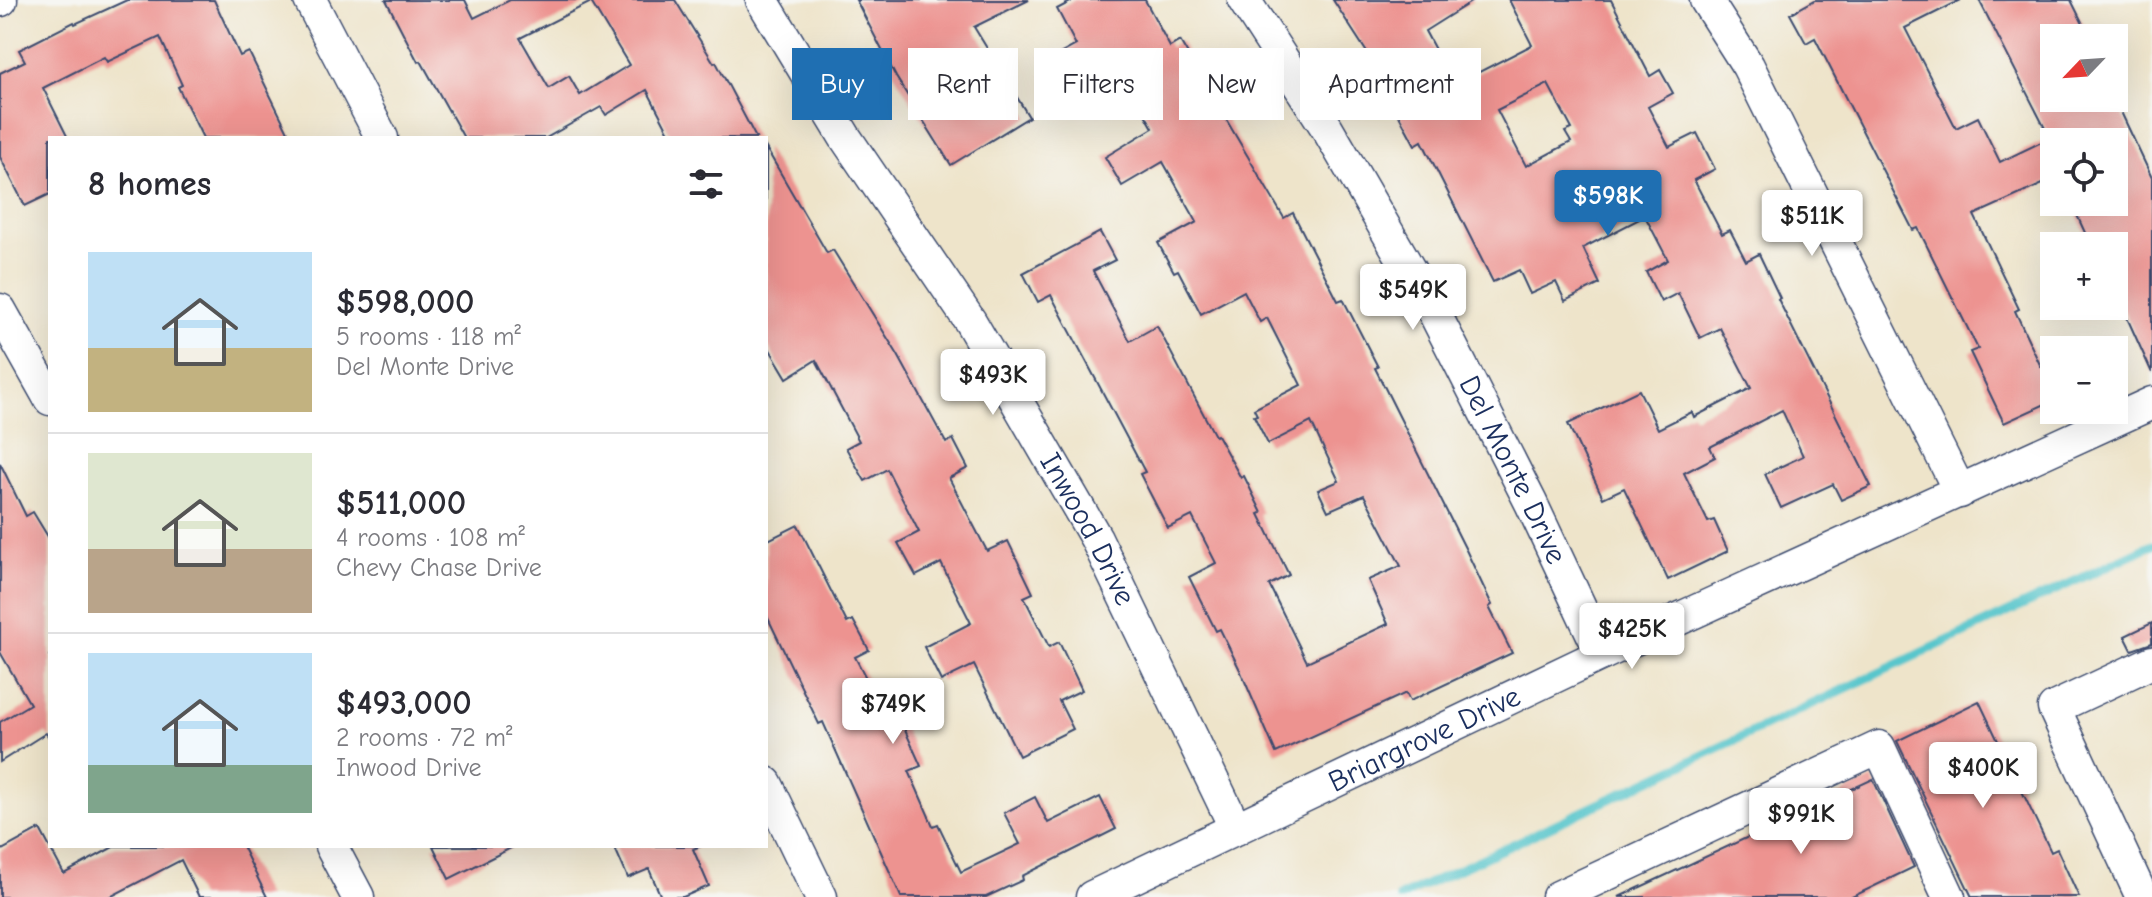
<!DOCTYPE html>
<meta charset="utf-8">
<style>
:root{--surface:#fff;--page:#f7f7f7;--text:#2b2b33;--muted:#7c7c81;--line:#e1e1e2;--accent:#1f6fb2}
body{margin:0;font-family:"Comic Neue",sans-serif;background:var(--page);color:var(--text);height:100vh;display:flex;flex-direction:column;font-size:30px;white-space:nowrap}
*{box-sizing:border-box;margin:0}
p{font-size:26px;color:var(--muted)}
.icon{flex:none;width:44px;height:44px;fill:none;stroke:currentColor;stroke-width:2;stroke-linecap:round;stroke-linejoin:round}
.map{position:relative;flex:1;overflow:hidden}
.drawer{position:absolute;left:48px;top:136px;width:720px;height:712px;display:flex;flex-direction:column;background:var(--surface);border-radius:0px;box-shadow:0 8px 32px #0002}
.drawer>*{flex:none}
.banner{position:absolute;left:792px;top:48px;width:760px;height:72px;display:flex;gap:16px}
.needle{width:52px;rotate:245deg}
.controls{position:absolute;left:2040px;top:24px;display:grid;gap:16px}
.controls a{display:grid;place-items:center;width:88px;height:88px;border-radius:0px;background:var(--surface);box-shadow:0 8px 32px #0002;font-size:40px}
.price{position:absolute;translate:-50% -68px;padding:0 18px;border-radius:8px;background:#fff;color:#222;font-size:26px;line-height:52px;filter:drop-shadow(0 2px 4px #0008)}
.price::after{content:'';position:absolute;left:50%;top:48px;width:24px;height:18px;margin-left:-12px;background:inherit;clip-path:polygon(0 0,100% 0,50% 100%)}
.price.selected{background:var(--accent);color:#fff}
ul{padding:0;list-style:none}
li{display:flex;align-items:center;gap:24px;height:200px;padding:0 40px}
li+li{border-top:2px solid var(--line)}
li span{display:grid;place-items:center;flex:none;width:224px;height:160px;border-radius:0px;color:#555}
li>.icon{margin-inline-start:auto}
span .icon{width:96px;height:96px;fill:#fffc;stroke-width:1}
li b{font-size:34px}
h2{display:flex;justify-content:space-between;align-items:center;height:96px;padding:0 40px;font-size:34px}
.chip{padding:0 28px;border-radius:0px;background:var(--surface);box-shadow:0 8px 32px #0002;font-size:28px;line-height:72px}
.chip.selected{background:var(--accent);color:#fff}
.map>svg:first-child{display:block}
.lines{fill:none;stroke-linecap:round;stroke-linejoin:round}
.stream{stroke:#58c6cc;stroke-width:9}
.building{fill:#ed9390;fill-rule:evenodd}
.minor-casing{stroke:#3b4a6e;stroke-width:35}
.minor{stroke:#fff;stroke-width:32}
.labels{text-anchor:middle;stroke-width:8;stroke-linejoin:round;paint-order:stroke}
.street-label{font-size:30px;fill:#1b2f5e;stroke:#f6f6f2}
</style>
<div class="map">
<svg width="2152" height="897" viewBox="0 0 2152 897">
<rect width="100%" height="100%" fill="#f6f6f2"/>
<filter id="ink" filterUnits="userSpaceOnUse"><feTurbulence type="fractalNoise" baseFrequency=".0125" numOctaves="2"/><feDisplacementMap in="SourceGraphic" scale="16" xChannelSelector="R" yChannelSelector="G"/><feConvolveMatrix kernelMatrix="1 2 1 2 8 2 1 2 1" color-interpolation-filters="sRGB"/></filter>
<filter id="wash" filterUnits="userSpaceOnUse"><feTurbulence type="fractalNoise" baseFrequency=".006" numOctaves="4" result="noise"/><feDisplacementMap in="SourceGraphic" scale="32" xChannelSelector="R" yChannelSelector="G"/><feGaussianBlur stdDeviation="1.8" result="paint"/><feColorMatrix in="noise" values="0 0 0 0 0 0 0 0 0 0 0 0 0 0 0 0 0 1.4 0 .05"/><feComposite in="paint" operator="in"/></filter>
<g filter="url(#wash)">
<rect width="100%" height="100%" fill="#eee4ca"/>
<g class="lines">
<!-- stream -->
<polyline class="stream" points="1400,897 2152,545"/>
</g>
<g id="blocks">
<!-- building -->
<g class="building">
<polygon points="127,0 214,0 240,56 249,52 291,138 203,138 178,87 182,85 160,37 107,62 104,57 43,88 68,138 50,138 50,194 25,206 0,157 0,73 25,61 19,50 74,22 75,24"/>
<path d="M386 0H465L474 18 510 0H675L714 63 716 62 756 138H672L647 90 606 115 601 107 546 138H464L421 61 418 62ZM591 2 629 65 580 95 569 76 549 88 520 38Z"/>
<polygon points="856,0 1029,0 974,27 1029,117 951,165 896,77"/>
<polygon points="1074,0 1145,0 1170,47 1180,41 1284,218 1293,213 1338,301 1343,299 1378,367 1375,368 1466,550 1492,605 1489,607 1512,653 1410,701 1406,693 1276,753 1240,670 1220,629 1216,631 1189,577 1216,563 1192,516 1168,528 1140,474 1145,472 1051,295 1038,302 1023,273 1100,232 1115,260 1093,271 1130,341 1157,326 1215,436 1217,435 1241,478 1244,476 1262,513 1259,514 1289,575 1269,585 1307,662 1388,624 1368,580 1401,566 1364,495 1328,511 1318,490 1339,481 1311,422 1268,444 1254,416 1257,415 1254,409 1301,385 1267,318 1260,322 1244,291 1201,314 1178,270 1174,272 1158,243 1197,222 1163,162 1122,186 1105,157 1153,128 1119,69 1068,96 1049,60 1076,45 1057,9"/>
<path d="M1333 0H1474L1425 31 1454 85 1532 45 1509 0H1611L1650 76 1660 70 1673 93 1648 107 1669 147 1697 133 1715 169 1694 180 1722 234 1730 230 1746 261 1759 254 1780 298 1778 299 1871 486 1841 500 1833 484 1781 508 1765 474 1803 456 1782 410 1710 447 1715 457 1684 473 1708 522 1714 520 1728 551 1668 580 1624 488 1603 498 1568 424 1639 390 1658 429 1692 412 1694 417 1751 388 1720 328 1700 338 1678 293 1661 302 1646 272 1668 260 1645 216 1583 248 1600 284 1565 301 1556 282 1530 294 1519 270 1493 282 1422 141 1415 145 1376 73 1379 71ZM1548 84 1572 129 1565 132 1571 142 1526 166 1497 110Z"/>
<polygon points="1815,0 1961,0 1905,28 1956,128 1978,117 2000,162 2050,138 1979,0 2071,0 2090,38 2054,38 2054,98 2114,97 2152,178 2152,373 2114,289 2114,246 2091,246 2071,202 2114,202 2114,142 2054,142 2054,179 1974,215 2019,309 2015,311 2041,367 2054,361 2054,400 2004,423 1970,352 1978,349 1918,228 1913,230 1815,38 1806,43 1790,14"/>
<polygon points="766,148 827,253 833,250 898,355 946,443 953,439 968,468 949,478 987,551 1008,541 1033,593 1024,597 1049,647 1059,642 1082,690 1059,701 1073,729 1019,756 974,665 941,681 924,647 971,623 941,563 916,576 898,543 919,532 887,469 865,481 846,448 859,441 816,360 787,378 766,343"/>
<polygon points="0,463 26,516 33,512 50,540 50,739 46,733 0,762 0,722 30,704 0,652"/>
<polygon points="798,525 847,623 853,620 869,650 855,657 890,724 900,719 921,766 909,771 933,826 938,824 961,872 1020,844 1004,813 1035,797 1048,823 1100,797 1116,829 1022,876 1023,880 986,897 901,897 823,722 819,724 766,614 766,541"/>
<polygon points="2152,623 2152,643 2132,650 2125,636"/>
<polygon points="1979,701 2051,852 2057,849 2079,897 1972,897 1897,741"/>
<polygon points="1873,779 1914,867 1852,897 1619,897"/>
<polygon points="40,829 64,874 115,846 242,846 267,897 199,897 181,860 110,897 0,897 0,851"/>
<polygon points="433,846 515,846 449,879"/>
<polygon points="614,846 701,846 693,849 709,886 683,897 661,897 649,869 628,878"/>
</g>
</g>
</g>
<g filter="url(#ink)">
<use href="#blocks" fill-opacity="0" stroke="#3b4a6e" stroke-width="2"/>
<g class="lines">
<defs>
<g id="minor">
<polyline points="0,0 1,0"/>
<polyline points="310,0 382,138"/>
<path id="s1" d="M762 0 845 137 970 321 1096 538 1236 829"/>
<path id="s2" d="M1244 0 1327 128 1435 314 1531 503 1602 654"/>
<polyline points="1706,0 1748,66 1960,492"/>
<polyline points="0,310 50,399"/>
<polyline points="766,783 821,897"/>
<polyline points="331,846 358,897"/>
<path id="s3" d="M1092 897 1602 654 2152 403"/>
<polyline points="1558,897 1879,747 1949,897"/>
<polyline points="2142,897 2054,708 2152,662"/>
</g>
</defs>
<!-- minor casing -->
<use href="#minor" class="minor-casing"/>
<!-- minor -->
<use href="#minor" class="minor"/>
</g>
</g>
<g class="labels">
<!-- street labels -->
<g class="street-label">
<text dy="10" stroke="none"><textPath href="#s2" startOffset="542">Del Monte Drive</textPath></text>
<text dy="10" stroke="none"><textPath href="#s1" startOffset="622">Inwood Drive</textPath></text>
<text dy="10" stroke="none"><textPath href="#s3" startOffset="368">Briargrove Drive</textPath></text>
</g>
</g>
</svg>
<div class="controls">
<a><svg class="needle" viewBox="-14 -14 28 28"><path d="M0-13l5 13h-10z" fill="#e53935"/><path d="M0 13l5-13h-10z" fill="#7c7c81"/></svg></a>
<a><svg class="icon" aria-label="locate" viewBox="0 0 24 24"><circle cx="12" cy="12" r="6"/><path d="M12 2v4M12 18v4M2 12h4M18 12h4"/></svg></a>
<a>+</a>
<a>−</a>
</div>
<b class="price selected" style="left:1608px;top:238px">$598K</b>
<b class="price" style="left:1812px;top:258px">$511K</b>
<b class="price" style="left:1413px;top:332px">$549K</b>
<b class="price" style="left:993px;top:417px">$493K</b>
<b class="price" style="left:1632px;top:671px">$425K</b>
<b class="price" style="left:893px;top:746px">$749K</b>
<b class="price" style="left:1983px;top:810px">$400K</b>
<b class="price" style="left:1801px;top:856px">$991K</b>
<div class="banner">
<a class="chip selected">Buy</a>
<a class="chip">Rent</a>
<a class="chip">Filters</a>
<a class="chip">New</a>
<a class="chip">Apartment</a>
</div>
<section class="drawer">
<h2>8 homes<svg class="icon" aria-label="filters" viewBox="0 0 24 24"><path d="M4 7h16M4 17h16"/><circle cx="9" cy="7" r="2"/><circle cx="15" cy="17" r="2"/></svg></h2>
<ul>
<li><span style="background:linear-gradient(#bfe0f5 60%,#c2b280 0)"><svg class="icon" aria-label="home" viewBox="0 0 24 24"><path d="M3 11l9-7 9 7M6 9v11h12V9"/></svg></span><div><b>$598,000</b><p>5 rooms · 118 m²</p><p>Del Monte Drive</p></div></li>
<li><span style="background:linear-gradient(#dfe7d0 60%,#b9a48a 0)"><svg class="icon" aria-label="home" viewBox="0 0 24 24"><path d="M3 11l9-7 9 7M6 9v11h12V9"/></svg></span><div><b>$511,000</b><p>4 rooms · 108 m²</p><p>Chevy Chase Drive</p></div></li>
<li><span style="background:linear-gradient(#bfe0f5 70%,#7fa58c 0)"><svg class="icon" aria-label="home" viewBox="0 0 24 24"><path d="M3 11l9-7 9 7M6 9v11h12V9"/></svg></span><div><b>$493,000</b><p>2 rooms · 72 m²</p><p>Inwood Drive</p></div></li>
</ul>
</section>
</div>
